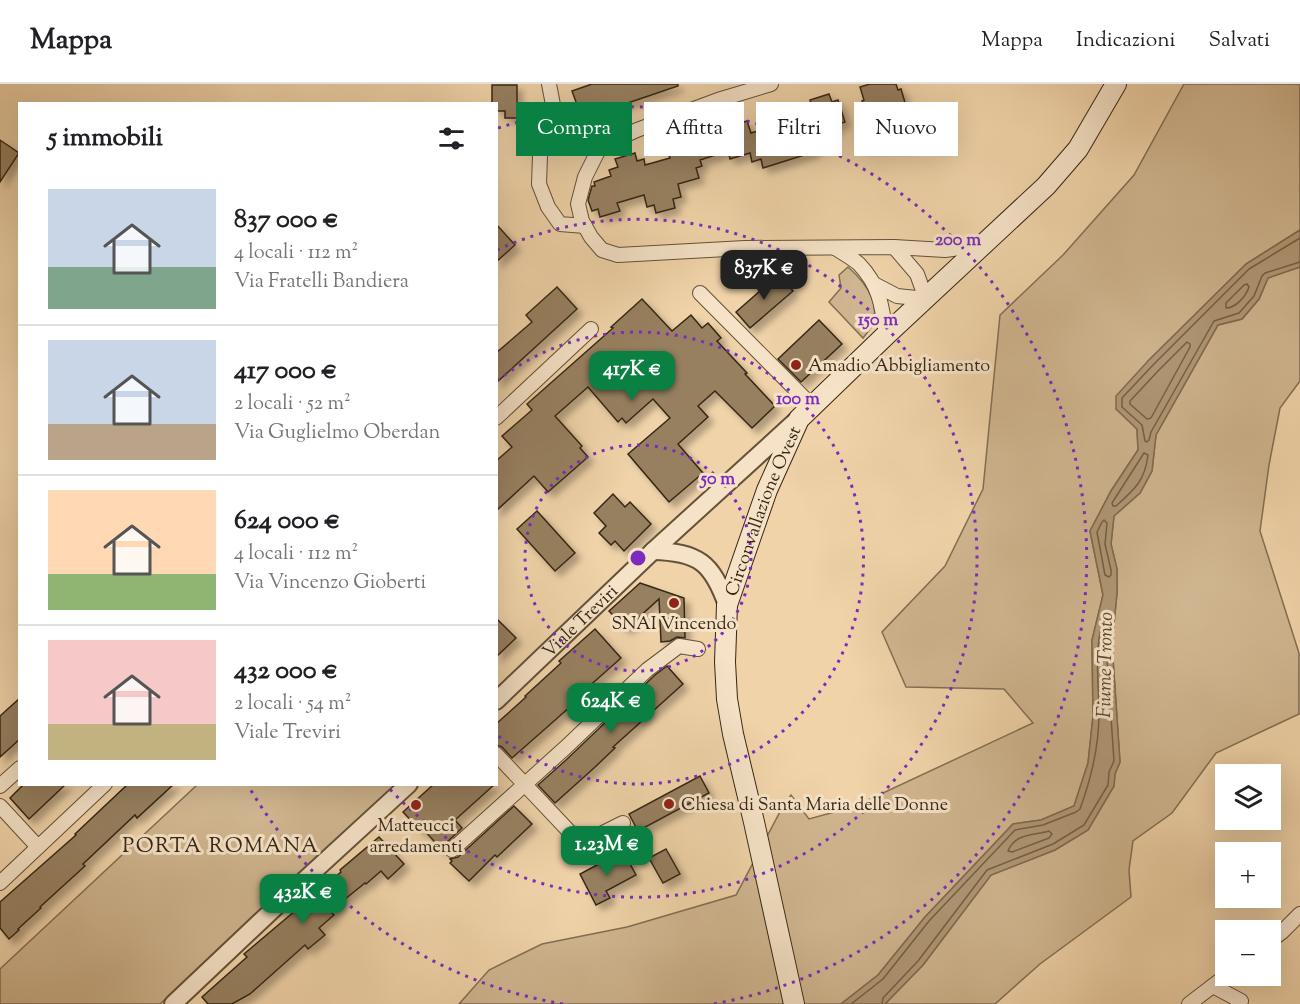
<!DOCTYPE html>
<html lang="it">
<meta charset="utf-8">
<style>
:root{--surface:#fff;--page:#f2f2f2;--text:#202124;--muted:#757577;--line:#e0e0e0;--accent:#0b8043}
body{margin:0;font-family:"Sorts Mill Goudy",serif;background:var(--page);color:var(--text);height:100vh;display:flex;flex-direction:column;font-size:22px;white-space:nowrap}
*{box-sizing:border-box;margin:0}
p{font-size:20px;color:var(--muted)}
.icon{flex:none;width:33px;height:33px;fill:none;stroke:currentColor;stroke-width:2;stroke-linecap:round;stroke-linejoin:round}
.map{position:relative;flex:1;overflow:hidden}
.sheet{position:absolute;left:18px;top:18px;width:480px;height:684px;display:flex;flex-direction:column;background:var(--surface);border-radius:0px;box-shadow:0 6px 24px #0002}
.sheet>*{flex:none}
.banner{position:absolute;left:516px;top:18px;width:570px;height:54px;display:flex;gap:12px}
.buttons{position:absolute;left:1215px;top:680px;display:grid;gap:12px}
.buttons a{display:grid;place-items:center;width:66px;height:66px;border-radius:0px;background:var(--surface);box-shadow:0 6px 24px #0002;font-size:30px}
.price{position:absolute;translate:-50% -51px;padding:0 14px;border-radius:12px;background:var(--accent);color:#fff;font-size:20px;line-height:39px;filter:drop-shadow(0 2px 3px #0008)}
.price::after{content:'';position:absolute;left:50%;top:36px;width:18px;height:14px;margin-left:-9px;background:inherit;clip-path:polygon(0 0,100% 0,50% 100%)}
.price.selected{background:#222;color:#fff}
ul{padding:0;list-style:none}
li{display:flex;align-items:center;gap:18px;height:150px;padding:0 30px}
li+li{border-top:2px solid var(--line)}
li span{display:grid;place-items:center;flex:none;width:168px;height:120px;border-radius:0px;color:#555}
li>.icon{margin-inline-start:auto}
span .icon{width:72px;height:72px;fill:#fffc;stroke-width:1}
li b{font-size:26px}
h2{display:flex;justify-content:space-between;align-items:center;height:72px;padding:0 30px;font-size:26px}
.tag{padding:0 21px;border-radius:0px;background:var(--surface);box-shadow:0 6px 24px #0002;font-size:21px;line-height:54px}
.tag.selected{background:var(--accent);color:#fff}
header{display:flex;align-items:center;gap:36px;box-sizing:border-box;height:84px;padding:0 30px;background:var(--surface);border-bottom:2px solid var(--line)}
header strong{font-size:28px}
nav{display:flex;gap:33px;margin-inline-start:auto;font-size:21px}
.map>svg:first-child{display:block}
.green{fill:#d0b690;stroke:#836e52;stroke-width:1.5}
.water{fill:#b19876;stroke:#806a4e;stroke-width:1.5}
.lines{fill:none;stroke-linecap:round;stroke-linejoin:round}
.shore{stroke:#745f44;stroke-width:1.5}
.building{fill:#978061;stroke:#362613;stroke-width:1.5;filter:url(#shadow)}
.minor-casing{stroke:#645138;stroke-width:16}
.tertiary-casing{stroke:#645138;stroke-width:20}
.secondary-casing{stroke:#362613;stroke-width:22}
.minor{stroke:#f5e2c7;stroke-width:14}
.tertiary{stroke:#f5e2c7;stroke-width:16}
.secondary{stroke:#f5e2c7;stroke-width:20}
.ring{fill:none;stroke:#7b2cbf;stroke-width:3;stroke-dasharray:3 6}
.poi-dot{fill:#8f2418;stroke:#f5e2c7;stroke-width:2}
.labels{text-anchor:middle;stroke-width:6;stroke-linejoin:round;paint-order:stroke}
.poi-label{font-size:18px;fill:#362613;stroke:#f5e2c7;text-anchor:start}
.street-label{font-size:18px;fill:#362613;stroke:#f5e2c7}
.water-label{font-size:20px;font-style:italic;fill:#5b4831;stroke:#f5e2c7}
.quarter-label{font-size:21px;letter-spacing:1.5px;fill:#362613;stroke:#f5e2c7}
.centre{fill:#7b2cbf;stroke:#f5e2c7;stroke-width:3}
.ring-label{font-size:18px;text-anchor:middle;font-weight:bold;fill:#7b2cbf;stroke:#f5e2c7;stroke-width:6;stroke-linejoin:round;paint-order:stroke}
</style>
<header>
<strong>Mappa</strong>
<nav><a>Mappa</a><a>Indicazioni</a><a>Salvati</a></nav>
</header>
<div class="map">
<svg width="1300" height="920" viewBox="0 0 1300 920">
<defs>
<filter id="shadow"><feDropShadow dx="5.5" dy="5.5" stdDeviation="3" flood-color="#0004"/></filter>
</defs>
<rect width="100%" height="100%" fill="#f0d3a9"/>
<filter id="stains"><feTurbulence type="fractalNoise" baseFrequency=".00333" numOctaves="4"/><feColorMatrix values="0 0 0 0 .2 0 0 0 0 .09 0 0 0 0 .02 0 0 0 .5 -.17"/></filter>
<radialGradient id="worn" r=".72"><stop offset=".6" stop-color="#630" stop-opacity="0"/><stop offset="1" stop-color="#630" stop-opacity=".3"/></radialGradient>
<!-- green -->
<g class="green">
<polygon points="1184,0 1300,0 1300,146 1246,180 1148,277 1116,325 1137,345 1138,366 1111,407 1090,447 1103,511 1092,556 1093,632 1088,679 1074,722 1041,736 1013,740 925,833 878,891 841,920 459,920 489,886 542,860 627,843 736,811 781,726 791,711 809,735 853,723 1033,639 1004,605 906,603 882,548 945,482 983,405 1000,231 1063,171 1134,91"/>
<path d="M848 183C865 198 881 219 872 242 870 246 866 250 863 254L829 218 841 204 839 191Z"/>
<polygon points="1300,183 1300,297 1280,324 1269,381 1260,447 1299,569 1299,630 1216,669 1172,729 1133,757 1129,786 1131,813 1040,880 995,920 885,920 923,881 991,791 1055,766 1088,746 1114,702 1115,690 1120,678 1112,560 1117,509 1117,485 1111,460 1114,432 1140,409 1152,387 1156,351 1218,241 1242,235 1259,215 1268,194"/>
<polygon points="197,701 396,701 160,920 0,920 0,885"/>
</g>
<!-- water -->
<polygon class="water" points="1300,146 1300,183 1268,194 1259,215 1242,235 1218,241 1156,351 1152,387 1140,409 1114,432 1111,460 1117,485 1117,509 1112,560 1120,678 1115,690 1114,702 1088,746 1055,766 991,791 923,881 885,920 841,920 878,891 925,833 1013,740 1041,736 1074,722 1088,679 1093,632 1092,556 1103,511 1090,447 1111,407 1138,366 1137,345 1116,325 1116,312 1148,277 1246,180"/>
<g class="lines">
<!-- shore -->
<g class="shore">
<polyline points="1300,154 1249,185 1153,281 1122,314 1122,323 1142,341 1145,357 1147,358 1149,356 1151,348 1214,237 1239,229 1254,212 1262,192 1265,189 1300,178"/>
<path d="M1247 200 1249 203C1246 212 1236 224 1226 224V219L1244 201Z"/>
<polygon points="1187,258 1190,260 1190,263 1151,334 1147,335 1130,320 1130,317 1158,287"/>
<path d="M1144 369 1148 371C1145 397 1134 406 1116 422H1113L1112 419Z"/>
<polygon points="1104,436 1107,439 1105,460 1111,486 1111,491 1109,493 1105,491 1097,448 1102,438"/>
<path d="M1049 747 1052 750 1049 754 1012 768 1008 767C1015 749 1033 752 1049 747Z"/>
<path d="M851 920 883 895 929 837 1015 746 1043 741 1076 728 1080 725C1091 695 1099 662 1099 629 1099 600 1094 569 1102 541L1106 540 1108 542 1106 561 1114 677 1109 688 1108 701 1084 741 1053 760 987 786 918 877 883 914 882 920"/>
</g>
</g>
<!-- building -->
<g class="building">
<polygon points="592,0 678,0 678,2 607,26 609,30 587,38 583,28 580,29 572,7"/>
<polygon points="870,0 896,0 898,6 901,5 906,22 902,23 904,28 873,38 871,33 867,34 862,17 864,16 860,3"/>
<polygon points="492,1 517,1 517,34 505,34 505,27 496,27 496,20 492,20"/>
<polygon points="829,10 832,18 838,16 845,38 835,41 836,45 818,51 820,57 812,60 814,68 763,84 761,75 752,78 750,69 730,75 728,67 700,76 702,82 696,84 699,94 678,100 681,113 673,115 675,124 656,129 654,121 647,123 644,111 617,119 620,127 600,133 598,125 592,127 588,116 592,102 595,102 594,98 611,92 609,86 618,83 615,75 635,69 637,77 644,75 645,81 670,74 667,66 686,60 682,46 688,44 686,37 705,30 708,38 716,35 718,41 736,36 737,40 747,37 751,49 806,33 804,26 812,24 810,16"/>
<polygon points="0,56 19,69 0,98"/>
<polygon points="496,140 515,161 496,178"/>
<polygon points="778,191 793,207 750,244 736,228"/>
<polygon points="557,203 577,225 496,299 496,269 532,238 526,231"/>
<polygon points="642,215 672,247 691,231 702,244 708,239 721,254 717,257 747,289 745,290 775,322 752,344 715,307 698,322 708,333 678,360 703,389 669,418 628,370 670,334 653,315 626,339 622,334 618,338 588,303 555,332 582,362 580,364 588,373 548,408 534,392 496,427 496,377 512,363 502,352 532,326 527,320 613,244 611,243"/>
<polygon points="819,236 842,260 801,298 778,275"/>
<polygon points="613,410 625,423 630,418 651,440 624,467 615,457 611,461 599,449 606,442 594,429"/>
<polygon points="537,427 575,469 555,487 517,445"/>
<polygon points="640,499 684,514 685,554 677,553 670,557 661,558 659,515 626,545 609,527"/>
<polygon points="496,534 516,554 496,573"/>
<polygon points="595,545 621,574 577,613 579,615 512,674 502,663 496,661 496,640 526,613 525,612 561,579 559,577"/>
<polygon points="667,582 683,600 613,663 615,664 594,684 555,719 538,701 566,676 655,591"/>
<polygon points="20,614 20,655 0,673 0,632"/>
<polygon points="700,692 709,709 638,747 629,730"/>
<polygon points="24,700 66,700 29,735 10,714"/>
<polygon points="128,700 174,700 137,734 135,731 83,780 85,782 40,823 41,824 18,845 19,846 9,855 0,844 0,818 76,751 75,750"/>
<polygon points="434,700 495,700 455,736 462,744 446,759 443,767 423,745 421,747 403,728"/>
<polygon points="514,722 532,740 497,773 495,771 469,797 450,779 452,777 450,775 458,773"/>
<polygon points="379,753 404,780 388,795 381,787 366,800 365,799 339,820 341,822 332,829 334,831 319,844 325,851 308,865 305,861 250,910 232,920 208,920 202,913 247,873 244,870 341,788 340,786"/>
<polygon points="666,765 680,790 663,799 649,774"/>
<polygon points="623,767 636,791 606,807 610,814 596,821 580,790"/>
</g>
<g class="lines">
<defs>
<g id="minor">
<polyline points="549,0 554,26 540,72 539,100 548,123 560,140 585,142"/>
<polyline points="771,0 718,16 637,46 613,57 598,67 585,93 578,120 582,137 591,153 602,166 618,171 745,164 894,163 945,166 982,161"/>
<path d="M835 164C843 169 852 174 859 180 880 202 882 222 886 251"/>
<polyline points="874,200 897,212 926,215 917,190 894,163"/>
<polyline points="700,209 812,322"/>
<polyline points="496,334 591,245"/>
<polyline points="496,670 581,760 623,739"/>
<polyline points="0,702 20,684"/>
<polyline points="0,722 38,763"/>
<polyline points="452,766 565,664 647,586 679,562 698,565"/>
<polyline points="0,799 105,700"/>
<polyline points="1270,857 1282,848 1300,830"/>
<polyline points="1213,902 1241,917 1238,920"/>
<polyline points="1189,920 1227,891"/>
</g>
<g id="tertiary">
<path d="M653 467C699 468 712 479 727 521"/>
<path id="s1" d="M496 617 653 467 798 335"/>
<polyline points="173,920 299,801 409,700"/>
</g>
<g id="secondary">
<path id="s2" d="M794 920 754 738 733 650 727 615 725 578 727 521 767 406 799 335 886 251 1046 102 1078 65 1116 0"/>
</g>
</defs>
<!-- minor casing -->
<use href="#minor" class="minor-casing"/>
<!-- tertiary casing -->
<use href="#tertiary" class="tertiary-casing"/>
<!-- secondary casing -->
<use href="#secondary" class="secondary-casing"/>
<!-- minor -->
<use href="#minor" class="minor"/>
<!-- tertiary -->
<use href="#tertiary" class="tertiary"/>
<!-- secondary -->
<use href="#secondary" class="secondary"/>
</g>
<!-- distance rings -->
<g class="ring">
<circle cx="638" cy="474" r="113"/>
<path d="M497 297A226 226 0 1 1 497 651"/>
<path d="M497 166A339 339 0 1 1 386 701"/>
<path d="M563 920A452 452 0 0 1 249 703M498 44A452 452 0 1 1 713 920"/>
</g>
<!-- markers -->
<g class="poi-dot">
<circle cx="796" cy="281" r="6"/>
<circle cx="674" cy="519" r="6"/>
<circle cx="669" cy="720" r="6"/>
<circle cx="416" cy="721" r="6"/>
</g>
<g class="labels">
<!-- poi labels -->
<g class="poi-label">
<text x="808" y="287">Amadio Abbigliamento</text>
<text x="674" y="545" text-anchor="middle">SNAI Vincendo</text>
<text x="681" y="726">Chiesa di Santa Maria delle Donne</text>
<text x="416" y="747" text-anchor="middle">Matteucci<tspan x="416" dy="21">arredamenti</tspan></text>
</g>
<!-- street labels -->
<g class="street-label">
<text dy="6" stroke="none"><textPath href="#s2" startOffset="507">Circonvallazione Ovest</textPath></text>
<text dy="6" stroke="none"><textPath href="#s1" startOffset="116">Viale Treviri</textPath></text>
</g>
<!-- water labels -->
<g class="water-label">
<text transform="translate(1104 581) rotate(-89)" y="7">Fiume Tronto</text>
</g>
<!-- quarter labels -->
<g class="quarter-label">
<text x="221" y="768">PORTA ROMANA</text>
</g>
</g>
<circle cx="638" cy="474" r="9" class="centre"/>
<g class="ring-label">
<text x="958" y="161">200 m</text>
<text x="878" y="241">150 m</text>
<text x="798" y="320">100 m</text>
<text x="718" y="400">50 m</text>
</g>
<rect width="100%" height="100%" filter="url(#stains)"/>
<rect width="100%" height="100%" fill="url(#worn)"/>
</svg>
<div class="buttons">
<a><svg class="icon" aria-label="layers" viewBox="0 0 24 24"><path d="M12 4l9 5-9 5-9-5zM3 14l9 5 9-5"/></svg></a>
<a>+</a>
<a>−</a>
</div>
<b class="price selected" style="left:764px;top:217px">837K €</b>
<b class="price" style="left:632px;top:318px">417K €</b>
<b class="price" style="left:611px;top:650px">624K €</b>
<b class="price" style="left:607px;top:793px">1.23M €</b>
<b class="price" style="left:303px;top:841px">432K €</b>
<div class="banner">
<a class="tag selected">Compra</a>
<a class="tag">Affitta</a>
<a class="tag">Filtri</a>
<a class="tag">Nuovo</a>
</div>
<section class="sheet">
<h2>5 immobili<svg class="icon" aria-label="filters" viewBox="0 0 24 24"><path d="M4 7h16M4 17h16"/><circle cx="9" cy="7" r="2"/><circle cx="15" cy="17" r="2"/></svg></h2>
<ul>
<li><span style="background:linear-gradient(#c9d6e8 65%,#7fa58c 0)"><svg class="icon" aria-label="home" viewBox="0 0 24 24"><path d="M3 11l9-7 9 7M6 9v11h12V9"/></svg></span><div><b>837 000 €</b><p>4 locali · 112 m²</p><p>Via Fratelli Bandiera</p></div></li>
<li><span style="background:linear-gradient(#c9d6e8 70%,#b9a48a 0)"><svg class="icon" aria-label="home" viewBox="0 0 24 24"><path d="M3 11l9-7 9 7M6 9v11h12V9"/></svg></span><div><b>417 000 €</b><p>2 locali · 52 m²</p><p>Via Guglielmo Oberdan</p></div></li>
<li><span style="background:linear-gradient(#ffd9b3 70%,#8fb573 0)"><svg class="icon" aria-label="home" viewBox="0 0 24 24"><path d="M3 11l9-7 9 7M6 9v11h12V9"/></svg></span><div><b>624 000 €</b><p>4 locali · 112 m²</p><p>Via Vincenzo Gioberti</p></div></li>
<li><span style="background:linear-gradient(#f6c9c9 70%,#c2b280 0)"><svg class="icon" aria-label="home" viewBox="0 0 24 24"><path d="M3 11l9-7 9 7M6 9v11h12V9"/></svg></span><div><b>432 000 €</b><p>2 locali · 54 m²</p><p>Viale Treviri</p></div></li>
</ul>
</section>
</div>
